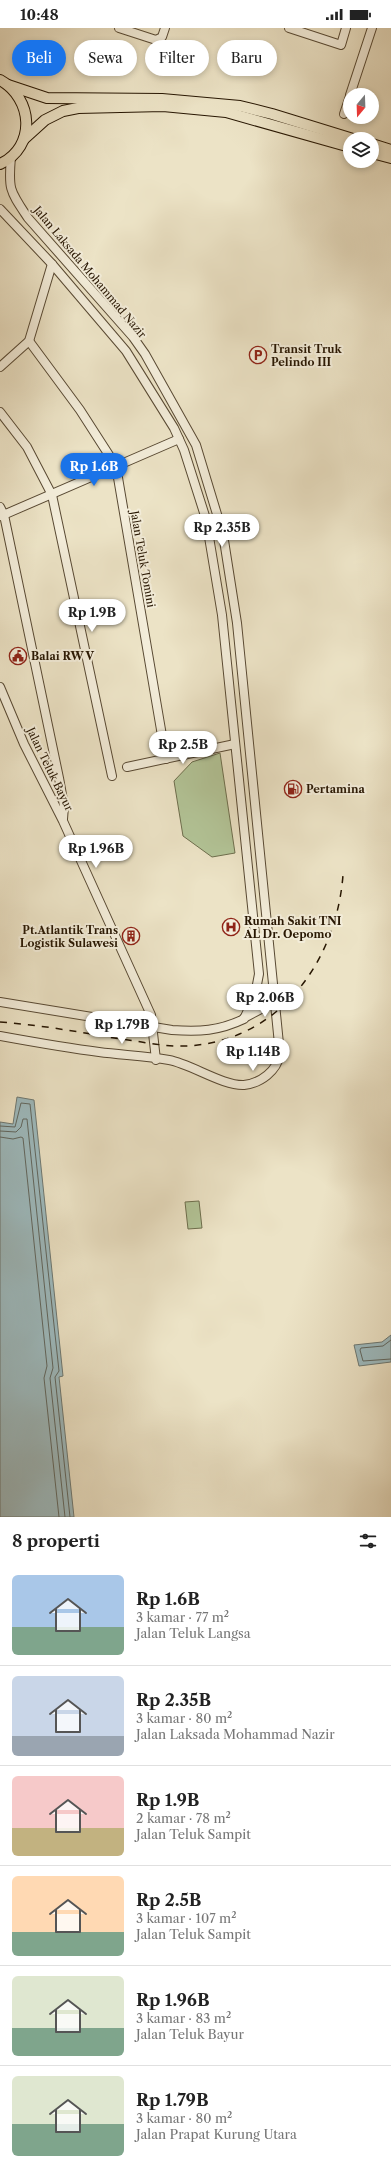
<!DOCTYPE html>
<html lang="id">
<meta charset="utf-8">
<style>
:root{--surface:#fff;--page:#f2f2f2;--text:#222;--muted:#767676;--line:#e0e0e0;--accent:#1a73e8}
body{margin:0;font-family:"Libre Caslon Text",serif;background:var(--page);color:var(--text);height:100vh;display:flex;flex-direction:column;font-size:15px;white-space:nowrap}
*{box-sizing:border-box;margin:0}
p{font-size:13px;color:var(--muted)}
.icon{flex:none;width:22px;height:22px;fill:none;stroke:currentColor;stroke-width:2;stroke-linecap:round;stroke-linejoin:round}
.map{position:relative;height:1489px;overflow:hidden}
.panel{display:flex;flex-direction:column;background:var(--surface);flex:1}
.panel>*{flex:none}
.hud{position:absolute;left:12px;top:12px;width:367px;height:36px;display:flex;gap:8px}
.needle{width:26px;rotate:199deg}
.buttons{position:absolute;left:343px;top:60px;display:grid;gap:8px}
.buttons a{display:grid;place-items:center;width:36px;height:36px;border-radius:50%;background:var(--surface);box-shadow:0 2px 6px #0003;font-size:20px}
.price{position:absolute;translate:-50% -34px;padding:0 9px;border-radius:14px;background:#fff;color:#222;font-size:13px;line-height:26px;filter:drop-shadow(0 1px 2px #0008)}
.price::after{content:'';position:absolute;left:50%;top:24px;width:12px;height:9px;margin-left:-6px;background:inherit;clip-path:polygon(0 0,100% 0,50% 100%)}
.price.current{background:var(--accent);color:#fff}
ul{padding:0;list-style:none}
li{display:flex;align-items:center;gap:12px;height:100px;padding:0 12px}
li+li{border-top:1px solid var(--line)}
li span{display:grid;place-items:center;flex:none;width:112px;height:80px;border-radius:6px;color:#555}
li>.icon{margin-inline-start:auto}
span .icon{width:48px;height:48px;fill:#fffc;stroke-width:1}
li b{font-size:17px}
h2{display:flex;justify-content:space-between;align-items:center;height:48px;padding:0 12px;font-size:17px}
.chip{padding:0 14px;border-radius:18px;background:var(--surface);box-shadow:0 2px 6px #0003;font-size:14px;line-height:36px}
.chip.current{background:var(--accent);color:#fff}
.status{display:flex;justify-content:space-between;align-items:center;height:28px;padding:0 20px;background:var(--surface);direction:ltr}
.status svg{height:11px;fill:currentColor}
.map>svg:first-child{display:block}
.green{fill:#b3c598;stroke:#6d6e4d}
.water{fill:#9ebbbf;stroke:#6e7973}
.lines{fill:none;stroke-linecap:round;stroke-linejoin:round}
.shore{stroke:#626860;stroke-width:1}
.minor-casing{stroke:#584933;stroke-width:10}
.major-casing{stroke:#271602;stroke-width:12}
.minor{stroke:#f3edda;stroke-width:8}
.major{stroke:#ece3c6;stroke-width:10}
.rail{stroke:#271602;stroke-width:1.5;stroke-dasharray:7 7;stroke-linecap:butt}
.labels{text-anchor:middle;stroke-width:4;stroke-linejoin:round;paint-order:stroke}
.street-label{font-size:11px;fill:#271602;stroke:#f3edda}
.poi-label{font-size:11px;font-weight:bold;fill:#271602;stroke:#f3edda;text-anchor:start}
</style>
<div class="status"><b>10:48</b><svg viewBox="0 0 49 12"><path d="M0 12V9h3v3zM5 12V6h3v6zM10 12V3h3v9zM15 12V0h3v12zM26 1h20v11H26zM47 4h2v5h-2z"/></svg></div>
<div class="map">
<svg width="391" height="1489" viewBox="0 0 391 1489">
<rect width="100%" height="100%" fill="#ece3c6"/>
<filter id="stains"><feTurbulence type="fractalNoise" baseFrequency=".005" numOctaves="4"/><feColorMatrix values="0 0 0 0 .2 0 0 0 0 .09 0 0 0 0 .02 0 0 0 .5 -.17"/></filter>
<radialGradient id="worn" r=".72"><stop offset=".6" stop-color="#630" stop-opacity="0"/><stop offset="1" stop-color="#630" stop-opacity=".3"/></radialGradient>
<!-- green -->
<g class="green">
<polygon points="220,725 235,825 212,829 183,808 174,753 192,734"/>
<polygon points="199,1173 202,1200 188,1201 185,1174"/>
</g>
<!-- water -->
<g class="water">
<polygon points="17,1069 34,1072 63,1348 59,1349 74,1489 0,1489 0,1094 13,1096"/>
<polygon points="391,1307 391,1334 359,1338 354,1317 382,1314"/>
</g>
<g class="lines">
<!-- shore -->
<g class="shore">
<polyline points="0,1098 15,1099 21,1075 30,1076 59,1343 55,1349 70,1489"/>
<polyline points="0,1103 16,1104 21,1099 23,1091 27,1091 53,1340 50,1350 65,1489"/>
<polyline points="0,1109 13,1111 21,1109 23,1110 47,1338 44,1350 59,1489"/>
<polyline points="391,1312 383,1318 361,1320 360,1322 363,1333 391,1331"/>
</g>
<defs>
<g id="minor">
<polyline points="119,0 156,12 162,9 165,0"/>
<polyline points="289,0 341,17 346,0"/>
<polyline points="350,67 372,0"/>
<polyline points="344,86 350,68"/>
<path d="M0 181 52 236 126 323 174 400 184 422 206 491 222 587 259 946 255 967 244 991C219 1003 199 1004 172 1002L0 974"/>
<polyline points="29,313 80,382 116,438 166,731"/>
<polyline points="0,339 29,313 52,236"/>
<polyline points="0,384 27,419 52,467 112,748"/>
<polyline points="0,479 4,487 59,750 64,778 63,791"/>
<polyline points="1,488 179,411"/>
<polyline points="0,659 24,716 63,793 151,987 156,1032"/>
<polyline points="127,739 235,716"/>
<polyline points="244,990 276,973"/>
<path d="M0 1008C33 1014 66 1020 99 1024 122 1027 146 1028 169 1032 191 1036 223 1058 244 1057 261 1055 277 1043 280 1026L237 595 223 506 196 417 145 326 133 309 28 190C10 163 8 162 11 129"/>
</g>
<g id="major">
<path d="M0 52C33 70 37 119 0 136"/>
<polyline points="8,57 47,70 162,71 240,78 272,86 353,111"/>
<polyline points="24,111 45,92 63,83 78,80 163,78 226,84 350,119"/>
<polyline points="372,116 391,122"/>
<polyline points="372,125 391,130"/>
</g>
</defs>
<!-- minor casing -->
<use href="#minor" class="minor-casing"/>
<!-- major casing -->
<use href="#major" class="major-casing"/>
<!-- minor -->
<use href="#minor" class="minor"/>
<!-- major -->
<use href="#major" class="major"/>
<!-- rail -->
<path class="rail" d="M0 994C40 997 80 1004 120 1011 138 1013 156 1017 174 1018 272 1021 336 939 343 847"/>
</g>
<!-- icons -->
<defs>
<symbol id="parking-ring" viewBox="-11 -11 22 22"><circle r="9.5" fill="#f3edda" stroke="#8f2418" stroke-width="1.5"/><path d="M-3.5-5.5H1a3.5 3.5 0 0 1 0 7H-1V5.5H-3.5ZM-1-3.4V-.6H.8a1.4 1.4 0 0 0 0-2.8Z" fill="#8f2418"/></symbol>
<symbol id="civic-ring" viewBox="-11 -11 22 22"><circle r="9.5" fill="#f3edda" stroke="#8f2418" stroke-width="1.5"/><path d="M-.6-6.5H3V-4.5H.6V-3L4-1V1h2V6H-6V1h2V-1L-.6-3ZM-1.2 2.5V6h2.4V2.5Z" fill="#8f2418"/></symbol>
<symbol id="fuel-ring" viewBox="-11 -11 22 22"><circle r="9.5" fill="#f3edda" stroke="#8f2418" stroke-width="1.5"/><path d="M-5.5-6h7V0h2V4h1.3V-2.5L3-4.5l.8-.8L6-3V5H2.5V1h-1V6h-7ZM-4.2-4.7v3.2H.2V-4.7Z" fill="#8f2418"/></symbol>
<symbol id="hospital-ring" viewBox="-11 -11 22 22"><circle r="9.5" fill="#f3edda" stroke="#8f2418" stroke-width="1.5"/><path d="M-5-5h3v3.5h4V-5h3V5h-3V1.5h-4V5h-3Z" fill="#8f2418"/></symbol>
<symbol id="building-ring" viewBox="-11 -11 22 22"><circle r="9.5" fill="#f3edda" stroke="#8f2418" stroke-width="1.5"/><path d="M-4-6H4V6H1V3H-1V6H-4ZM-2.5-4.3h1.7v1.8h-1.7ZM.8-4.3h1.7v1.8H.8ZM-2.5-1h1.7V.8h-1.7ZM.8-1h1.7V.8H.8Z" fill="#8f2418"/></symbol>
</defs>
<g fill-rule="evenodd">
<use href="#parking-ring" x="248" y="317" width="20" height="20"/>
<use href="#civic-ring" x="8" y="618" width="20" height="20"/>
<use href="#fuel-ring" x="283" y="751" width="20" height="20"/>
<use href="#hospital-ring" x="221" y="889" width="20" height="20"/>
<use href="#building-ring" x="121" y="898" width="20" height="20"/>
</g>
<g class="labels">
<!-- street labels -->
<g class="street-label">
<text transform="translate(90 244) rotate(50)" y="4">Jalan Laksada Mohammad Nazir</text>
<text transform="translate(143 531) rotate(80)" y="4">Jalan Teluk Tomini</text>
<text transform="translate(50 741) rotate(64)" y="4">Jalan Teluk Bayur</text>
</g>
<!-- poi labels -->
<g class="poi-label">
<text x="271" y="325">Transit Truk<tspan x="271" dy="13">Pelindo III</tspan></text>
<text x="31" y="632">Balai RW V</text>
<text x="306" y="765">Pertamina</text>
<text x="244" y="897">Rumah Sakit TNI<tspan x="244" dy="13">AL Dr. Oepomo</tspan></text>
<text x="118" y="906" text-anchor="end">Pt.Atlantik Trans<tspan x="118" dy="13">Logistik Sulawesi</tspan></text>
</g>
</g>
<rect width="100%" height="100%" filter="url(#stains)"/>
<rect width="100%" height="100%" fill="url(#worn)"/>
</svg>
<div class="buttons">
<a><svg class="needle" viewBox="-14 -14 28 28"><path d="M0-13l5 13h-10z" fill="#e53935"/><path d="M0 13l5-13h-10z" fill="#767676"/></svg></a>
<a><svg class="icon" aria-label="layers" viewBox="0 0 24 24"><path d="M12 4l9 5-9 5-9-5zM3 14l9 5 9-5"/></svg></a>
</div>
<b class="price current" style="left:94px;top:459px">Rp 1.6B</b>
<b class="price" style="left:222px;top:520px">Rp 2.35B</b>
<b class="price" style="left:92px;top:605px">Rp 1.9B</b>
<b class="price" style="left:183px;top:737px">Rp 2.5B</b>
<b class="price" style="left:96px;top:841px">Rp 1.96B</b>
<b class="price" style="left:265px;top:990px">Rp 2.06B</b>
<b class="price" style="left:122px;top:1017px">Rp 1.79B</b>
<b class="price" style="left:253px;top:1044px">Rp 1.14B</b>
<div class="hud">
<a class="chip current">Beli</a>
<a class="chip">Sewa</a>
<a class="chip">Filter</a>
<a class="chip">Baru</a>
</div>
</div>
<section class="panel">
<h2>8 properti<svg class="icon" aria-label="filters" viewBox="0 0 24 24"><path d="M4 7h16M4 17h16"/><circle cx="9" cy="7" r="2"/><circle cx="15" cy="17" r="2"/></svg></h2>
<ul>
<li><span style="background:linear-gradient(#a9c7e8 65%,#7fa58c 0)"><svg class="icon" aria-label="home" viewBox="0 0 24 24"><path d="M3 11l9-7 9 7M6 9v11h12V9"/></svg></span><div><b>Rp 1.6B</b><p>3 kamar · 77 m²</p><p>Jalan Teluk Langsa</p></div></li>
<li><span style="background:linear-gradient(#c9d6e8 75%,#9aa5b1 0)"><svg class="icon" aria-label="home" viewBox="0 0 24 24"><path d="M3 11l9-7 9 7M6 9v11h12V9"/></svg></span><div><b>Rp 2.35B</b><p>3 kamar · 80 m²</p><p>Jalan Laksada Mohammad Nazir</p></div></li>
<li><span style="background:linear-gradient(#f6c9c9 65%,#c2b280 0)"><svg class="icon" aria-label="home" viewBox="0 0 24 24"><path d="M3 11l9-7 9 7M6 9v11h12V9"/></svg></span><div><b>Rp 1.9B</b><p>2 kamar · 78 m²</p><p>Jalan Teluk Sampit</p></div></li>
<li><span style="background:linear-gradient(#ffd9b3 70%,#7fa58c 0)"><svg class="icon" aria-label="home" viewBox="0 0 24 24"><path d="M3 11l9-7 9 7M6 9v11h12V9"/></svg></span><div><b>Rp 2.5B</b><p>3 kamar · 107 m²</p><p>Jalan Teluk Sampit</p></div></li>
<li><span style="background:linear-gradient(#dfe7d0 65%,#7fa58c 0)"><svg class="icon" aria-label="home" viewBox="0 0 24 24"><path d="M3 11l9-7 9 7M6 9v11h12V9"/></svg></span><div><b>Rp 1.96B</b><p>3 kamar · 83 m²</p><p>Jalan Teluk Bayur</p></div></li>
<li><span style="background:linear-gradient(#dfe7d0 60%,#7fa58c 0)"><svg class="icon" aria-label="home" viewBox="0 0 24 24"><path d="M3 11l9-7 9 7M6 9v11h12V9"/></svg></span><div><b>Rp 1.79B</b><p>3 kamar · 80 m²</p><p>Jalan Prapat Kurung Utara</p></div></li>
</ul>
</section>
